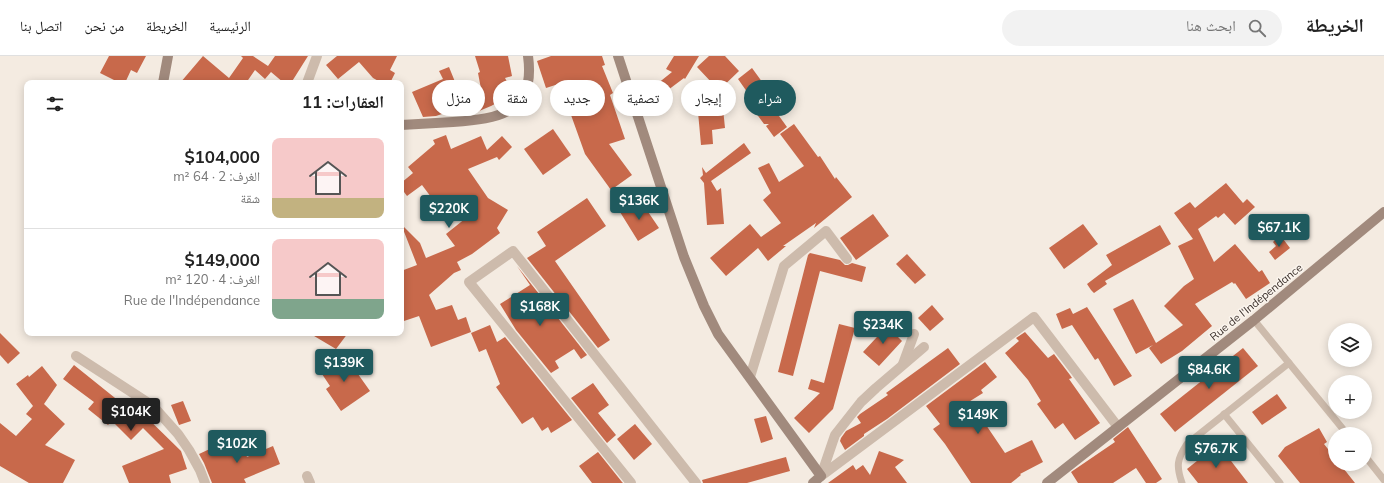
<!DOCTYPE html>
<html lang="ar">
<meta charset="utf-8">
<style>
:root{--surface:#fff;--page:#f2f2f2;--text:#222;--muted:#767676;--line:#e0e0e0;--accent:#1f5a5e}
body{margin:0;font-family:Mulish,"Noto Naskh Arabic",sans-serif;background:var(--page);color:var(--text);direction:rtl;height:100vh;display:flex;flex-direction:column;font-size:15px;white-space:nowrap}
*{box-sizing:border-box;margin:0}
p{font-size:13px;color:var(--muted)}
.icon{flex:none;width:22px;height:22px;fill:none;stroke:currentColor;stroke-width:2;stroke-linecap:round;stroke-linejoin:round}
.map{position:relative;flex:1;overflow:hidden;direction:ltr}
.side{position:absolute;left:24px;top:24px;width:380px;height:256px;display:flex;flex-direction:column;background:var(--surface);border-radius:8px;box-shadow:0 2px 10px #0003;direction:rtl}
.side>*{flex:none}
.guide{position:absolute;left:416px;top:24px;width:380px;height:36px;direction:rtl;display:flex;gap:8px}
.buttons{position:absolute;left:1328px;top:267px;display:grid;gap:8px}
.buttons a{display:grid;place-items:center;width:44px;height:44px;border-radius:50%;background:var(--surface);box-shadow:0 2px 10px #0003;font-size:20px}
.price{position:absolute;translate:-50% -34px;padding:0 9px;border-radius:4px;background:var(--accent);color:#fff;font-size:13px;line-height:26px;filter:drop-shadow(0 1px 2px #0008)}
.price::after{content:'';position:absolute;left:50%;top:24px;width:12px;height:9px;margin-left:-6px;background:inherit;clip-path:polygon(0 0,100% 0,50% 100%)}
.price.on{background:#222;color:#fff}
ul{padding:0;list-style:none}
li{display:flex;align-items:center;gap:12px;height:100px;padding:0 20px}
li+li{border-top:1px solid var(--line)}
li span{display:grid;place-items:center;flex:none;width:112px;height:80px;border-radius:8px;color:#555}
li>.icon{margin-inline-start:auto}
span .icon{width:48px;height:48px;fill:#fffc;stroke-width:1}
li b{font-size:17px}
h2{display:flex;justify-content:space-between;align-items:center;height:48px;padding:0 20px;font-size:17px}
.tag{padding:0 14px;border-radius:18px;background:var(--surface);box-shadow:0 2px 10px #0003;font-size:14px;line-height:36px}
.tag.on{background:var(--accent);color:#fff}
header{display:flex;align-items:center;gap:24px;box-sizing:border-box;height:56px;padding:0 20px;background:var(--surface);border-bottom:1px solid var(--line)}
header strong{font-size:19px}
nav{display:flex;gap:22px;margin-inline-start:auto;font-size:14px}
.search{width:280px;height:36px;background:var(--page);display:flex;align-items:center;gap:10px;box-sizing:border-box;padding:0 14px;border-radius:22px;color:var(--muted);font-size:15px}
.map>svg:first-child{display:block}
.building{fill:#c8694b}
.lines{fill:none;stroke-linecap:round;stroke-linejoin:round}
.service{stroke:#cdbbac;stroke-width:7}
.minor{stroke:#cdbbac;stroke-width:10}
.secondary{stroke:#a18a7d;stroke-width:10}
.labels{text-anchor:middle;stroke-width:3;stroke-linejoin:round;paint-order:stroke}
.street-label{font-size:11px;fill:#3b302b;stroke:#fbf5ee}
</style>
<header>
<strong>الخريطة</strong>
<div class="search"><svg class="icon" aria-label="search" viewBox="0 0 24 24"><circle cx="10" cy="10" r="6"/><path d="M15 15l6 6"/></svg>ابحث هنا</div>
<nav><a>الرئيسية</a><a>الخريطة</a><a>من نحن</a><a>اتصل بنا</a></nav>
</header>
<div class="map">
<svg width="1384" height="427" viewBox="0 0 1384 427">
<rect width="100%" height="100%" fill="#f4ebe1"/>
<!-- building -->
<g class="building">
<polygon points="109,0 146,0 137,17 131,14 125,27 120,27 100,17"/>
<polygon points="203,0 229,22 243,2 241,0 253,0 268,10 275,0 308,0 291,27 284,27 271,16 265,23 255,14 246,27 180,27"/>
<polygon points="337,0 397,0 390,14 395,17 390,27 382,27 373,22 359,6 338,23 326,9"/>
<polygon points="475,0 508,0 512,20 505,22 514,38 491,50 472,58 450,60 448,56 436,60 423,61 412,36 443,23 439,15 449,11 464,48 482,38 478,17 480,16"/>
<polygon points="551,0 602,0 605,9 602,10 613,37 610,39 625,83 609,88 632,119 611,134 585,98 571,59 584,54 571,24 546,32 537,5"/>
<polygon points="674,0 699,0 685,23 684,22 664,37 657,28 672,16 666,13"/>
<polygon points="709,0 725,0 739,15 714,39 713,28 697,11"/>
<polygon points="752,12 771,38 766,42 787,71 774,81 766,70 769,68 764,68 753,53 757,50 738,23"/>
<polygon points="722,43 725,72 712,74 713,88 701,89 697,45"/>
<polygon points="794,68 818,101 820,100 835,123 836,121 852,141 814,172 816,167 783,190 786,190 768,205 758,192 726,220 710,202 750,168 761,181 781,167 763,144 771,137 758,112 769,107 779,126 804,110 780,78"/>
<polygon points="553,73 571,99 543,119 524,93"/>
<polygon points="446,79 451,93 481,80 487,94 502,80 512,91 499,104 497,101 468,113 488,142 508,154 497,172 500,177 472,198 457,206 461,214 454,217 429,239 436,254 452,249 458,264 466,261 471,276 431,291 419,260 401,266 401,215 417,209 401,168 420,187 426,202 455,190 446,178 466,162 451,145 440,153 422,129 407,140 401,132 401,127 413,117 408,111 435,88 433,84"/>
<polygon points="744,87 751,97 711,125 717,135 721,132 724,168 707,169 704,127 700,122 703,119 702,111 706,117"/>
<polygon points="1226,127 1243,147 1247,143 1255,151 1235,169 1224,157 1218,162 1216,160 1198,173 1214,206 1235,188 1259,216 1262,214 1270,227 1246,243 1235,227 1234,228 1232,226 1195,248 1212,270 1182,295 1161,308 1149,292 1153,289 1136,298 1113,253 1133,243 1156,287 1183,269 1164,250 1184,230 1194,223 1178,190 1193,183 1174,157 1190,146 1195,152"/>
<polygon points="587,142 606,170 555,205 610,284 598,292 527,202 546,190 537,176"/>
<polygon points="642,147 659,172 638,185 620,156 630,150 632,153"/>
<polygon points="873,158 889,180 856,204 840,182"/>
<polygon points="1083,168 1098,188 1064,213 1049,192"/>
<polygon points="1160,169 1171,188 1105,225 1107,228 1094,237 1091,234 1087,228 1112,209 1106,199"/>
<polygon points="1280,179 1290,192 1275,204 1269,196 1276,190 1273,186"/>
<polygon points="810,197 840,204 845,209 848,209 852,207 866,211 862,226 820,215 793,320 778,316 808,199"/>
<polygon points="907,198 926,219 915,228 896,208"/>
<polygon points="517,210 587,299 581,303 574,293 555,305 559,312 551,317 516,274 500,248 530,229"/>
<polygon points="932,249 944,263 930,275 918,262"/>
<polygon points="1087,251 1132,320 1114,330 1098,302 1095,304 1072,269 1062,273 1056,258 1070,252 1073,258"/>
<polygon points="890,267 897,274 894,277 902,285 879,310 863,296"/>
<polygon points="839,268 855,272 833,353 809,377 794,362 820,337 808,333 811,323 824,327"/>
<polygon points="490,269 497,286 505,281 572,364 551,377 548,371 542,375 533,361 522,368 496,331 500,328 486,293 479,296 471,277"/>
<polygon points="1025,276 1048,302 1054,298 1070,319 1072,322 1069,323 1100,367 1075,384 1063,367 1055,373 1037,348 1041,345 1028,324 1005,297 1019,285 1016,282"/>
<polygon points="0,277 20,297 8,308 0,299"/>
<polygon points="309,277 348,277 336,293"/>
<polygon points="948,292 960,308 887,363 864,378 864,380 845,394 840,385 841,382 846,375 861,367 857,361 860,358 888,339 886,337"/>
<polygon points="1243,292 1258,310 1175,376 1160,358"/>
<polygon points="342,300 351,313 353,311 370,335 341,355 326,333 330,330 320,315"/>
<polygon points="985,306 997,321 981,334 983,337 967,347 982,368 984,366 1005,397 1032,384 1043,406 1020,418 1021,419 1011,427 971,427 945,388 933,373 940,368 926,350"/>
<polygon points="74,309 130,354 134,349 181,395 187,413 169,419 171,427 129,427 122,410 164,393 143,372 131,384 112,365 108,369 88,353 94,346 63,323"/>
<polygon points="42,310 57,329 44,348 65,368 45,389 75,404 63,427 29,427 0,410 0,367 16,380 32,363 26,358 33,350 16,328 28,319 29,321"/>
<polygon points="593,327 609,349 598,357 616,379 607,387 571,342"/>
<polygon points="1277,338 1287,352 1262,369 1252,356"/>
<polygon points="183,345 191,365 179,369 171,349"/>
<polygon points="766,360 773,383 761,387 754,363"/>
<polygon points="635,368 652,388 634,404 617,383"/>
<polygon points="1128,371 1162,423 1156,427 1146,427 1136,412 1113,427 1078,427 1071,416 1115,386 1113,383"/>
<polygon points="1319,372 1327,386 1324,388 1335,402 1335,408 1340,408 1355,427 1300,427 1278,400 1285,391"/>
<polygon points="1218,388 1248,427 1198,427 1187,413"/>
<polygon points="243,390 247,401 273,390 280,408 244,423 246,427 212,427 204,407 199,398 214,391 217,398"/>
<polygon points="879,395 904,404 895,411 907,427 828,427 853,409 856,414 863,409 870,419"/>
<polygon points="598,396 622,426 623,427 592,427 579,410"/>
<polygon points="786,401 790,415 747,427 703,427 702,424"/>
</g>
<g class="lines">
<!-- service -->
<g class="service">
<polyline points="1289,307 1347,378"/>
<polyline points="1224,358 1280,427"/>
<polyline points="1365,400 1384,424"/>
<path d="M1182 427C1176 410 1177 403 1187 388L1289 307 1254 264"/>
</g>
<!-- minor -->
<g class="minor">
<polyline points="307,27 317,0"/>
<polyline points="76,300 153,350 178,378 189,394 200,414 205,427"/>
<polyline points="903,308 914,278"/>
<polyline points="750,321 784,210 826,175 847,203"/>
<polyline points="307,420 310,427"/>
<polyline points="821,420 1034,261 1118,371"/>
<polyline points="821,420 835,379 861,346 876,332 924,291"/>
<polyline points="631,427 469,226 513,195 696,427"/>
</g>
<!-- secondary -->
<g class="secondary">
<polyline points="618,0 684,201 704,250 718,278 821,420 813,427"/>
<polyline points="163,27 168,0"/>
<path d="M401 69C418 68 436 67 453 66 499 63 536 57 528 0"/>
<polyline points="1047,427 1254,264 1384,156"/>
</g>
</g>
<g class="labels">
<!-- street labels -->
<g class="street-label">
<text transform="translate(1256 246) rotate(-39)" y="4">Rue de l'Indépendance</text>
</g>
</g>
</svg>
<div class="buttons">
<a><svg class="icon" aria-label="layers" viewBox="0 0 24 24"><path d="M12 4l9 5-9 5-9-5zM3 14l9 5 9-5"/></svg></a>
<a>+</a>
<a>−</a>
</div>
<b class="price" style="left:639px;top:165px">$136K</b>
<b class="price" style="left:449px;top:173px">$220K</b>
<b class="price" style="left:1279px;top:192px">$67.1K</b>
<b class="price" style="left:540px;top:271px">$168K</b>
<b class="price" style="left:883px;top:289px">$234K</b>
<b class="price" style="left:344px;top:327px">$139K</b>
<b class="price" style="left:1209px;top:334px">$84.6K</b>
<b class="price on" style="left:131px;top:376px">$104K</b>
<b class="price" style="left:978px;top:379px">$149K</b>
<b class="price" style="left:237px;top:408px">$102K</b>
<b class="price" style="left:1216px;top:413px">$76.7K</b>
<div class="guide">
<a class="tag on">شراء</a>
<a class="tag">إيجار</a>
<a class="tag">تصفية</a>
<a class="tag">جديد</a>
<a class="tag">شقة</a>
<a class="tag">منزل</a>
</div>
<section class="side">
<h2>العقارات: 11<svg class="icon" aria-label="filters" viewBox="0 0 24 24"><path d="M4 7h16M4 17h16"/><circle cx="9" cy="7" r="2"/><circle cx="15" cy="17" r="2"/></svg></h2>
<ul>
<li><span style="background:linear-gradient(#f6c9c9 75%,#c2b280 0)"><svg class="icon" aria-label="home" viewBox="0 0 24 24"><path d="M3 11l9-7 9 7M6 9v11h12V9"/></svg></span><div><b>$104,000</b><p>الغرف: 2 · 64 m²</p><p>شقة</p></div></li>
<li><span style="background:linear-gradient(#f6c9c9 75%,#7fa58c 0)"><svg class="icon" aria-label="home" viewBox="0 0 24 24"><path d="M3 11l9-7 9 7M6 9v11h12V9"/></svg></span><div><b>$149,000</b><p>الغرف: 4 · 120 m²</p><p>Rue de l'Indépendance</p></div></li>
</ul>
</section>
</div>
